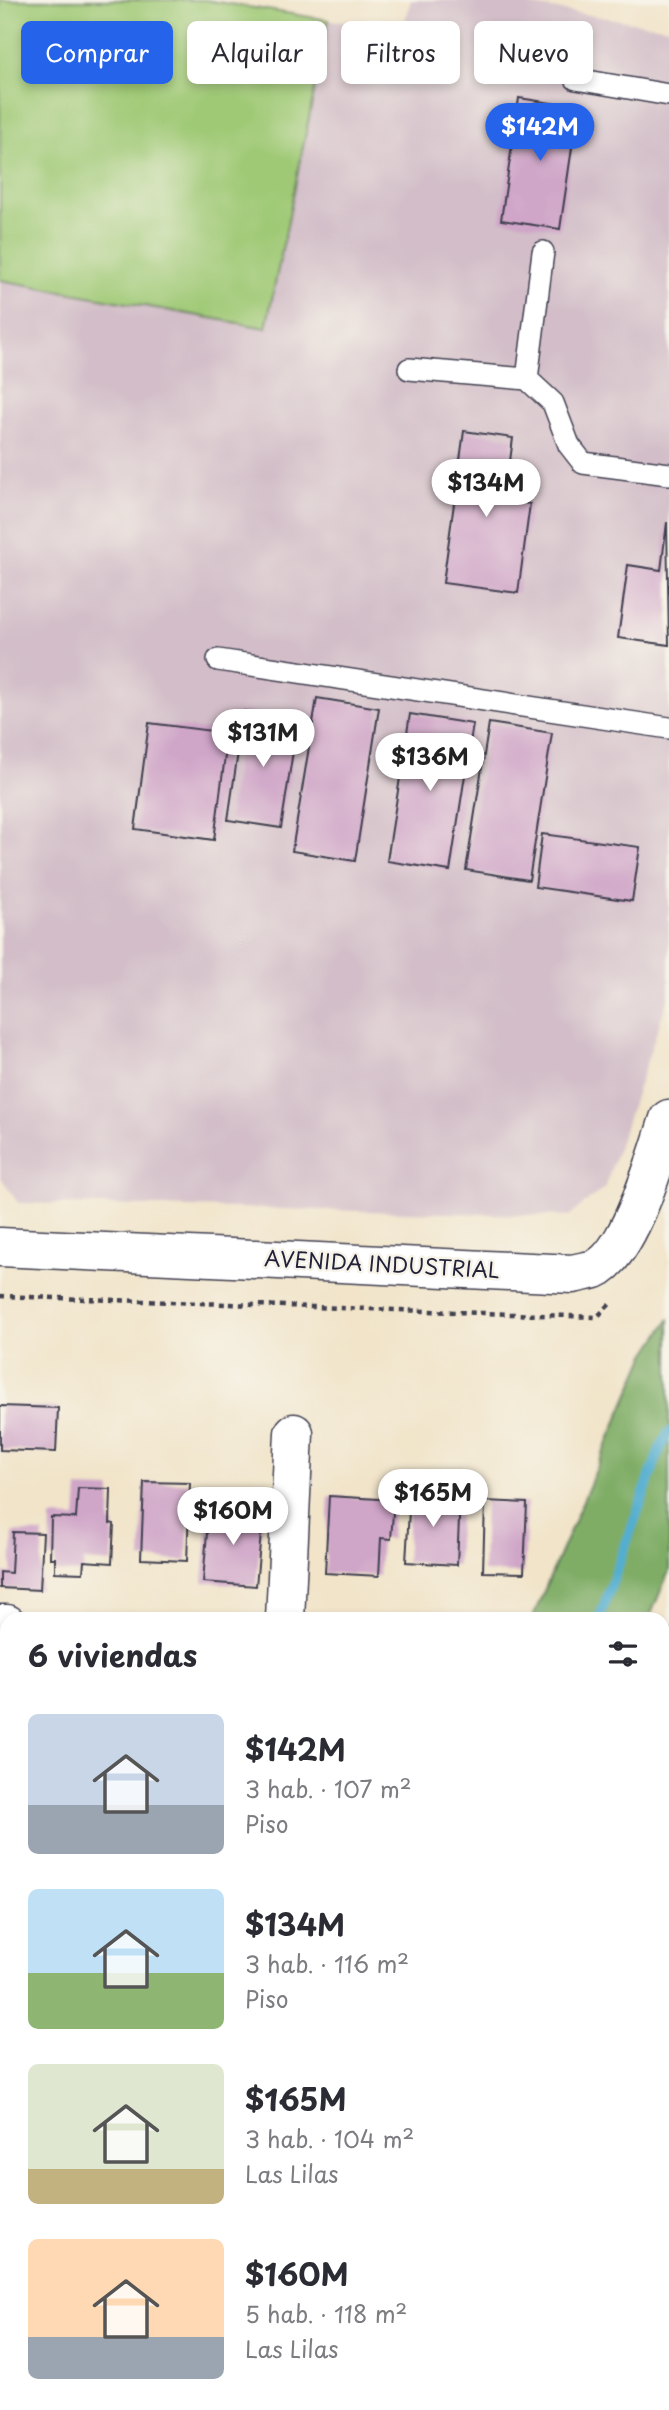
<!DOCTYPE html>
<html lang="es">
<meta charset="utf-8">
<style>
:root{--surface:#fff;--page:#f2f2f3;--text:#2b2b33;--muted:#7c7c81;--accent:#2563eb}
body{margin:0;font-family:"Playpen Sans",sans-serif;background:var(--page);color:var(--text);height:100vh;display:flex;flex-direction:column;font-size:26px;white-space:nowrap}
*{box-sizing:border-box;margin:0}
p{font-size:23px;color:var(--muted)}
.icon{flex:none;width:38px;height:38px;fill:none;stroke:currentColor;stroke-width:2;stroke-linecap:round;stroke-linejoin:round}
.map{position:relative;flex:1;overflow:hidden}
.panel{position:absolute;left:0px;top:1612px;width:670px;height:800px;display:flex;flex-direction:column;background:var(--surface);border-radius:21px 21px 0 0;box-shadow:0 4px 10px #0003}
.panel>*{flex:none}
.top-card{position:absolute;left:21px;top:21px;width:628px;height:63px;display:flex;gap:14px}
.price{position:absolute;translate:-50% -60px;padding:0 16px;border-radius:24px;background:#fff;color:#222;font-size:23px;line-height:46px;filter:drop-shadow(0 2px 4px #0008)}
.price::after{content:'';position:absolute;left:50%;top:42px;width:21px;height:16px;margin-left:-10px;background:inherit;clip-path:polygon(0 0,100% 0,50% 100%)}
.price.selected{background:var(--accent);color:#fff}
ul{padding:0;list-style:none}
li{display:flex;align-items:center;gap:21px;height:175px;padding:0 28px}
li span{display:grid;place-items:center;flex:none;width:196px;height:140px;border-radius:10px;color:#555}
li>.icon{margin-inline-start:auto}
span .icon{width:84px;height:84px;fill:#fffc;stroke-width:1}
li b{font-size:30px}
h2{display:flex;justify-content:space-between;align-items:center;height:84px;padding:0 28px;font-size:30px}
.tag{padding:0 24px;border-radius:10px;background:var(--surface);box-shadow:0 4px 10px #0003;font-size:24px;line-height:63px}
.tag.selected{background:var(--accent);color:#fff}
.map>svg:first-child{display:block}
.industrial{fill:#d2bdc8}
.green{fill:#9fc975;stroke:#607658;stroke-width:2}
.forest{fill:#7fad66;stroke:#506850;stroke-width:2}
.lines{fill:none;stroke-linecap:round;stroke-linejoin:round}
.stream{stroke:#52aed0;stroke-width:10}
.building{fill:#cfa5c8}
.service-casing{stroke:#413f50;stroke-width:24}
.minor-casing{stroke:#413f50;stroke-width:41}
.tertiary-casing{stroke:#413f50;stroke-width:41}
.path{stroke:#413f50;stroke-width:4.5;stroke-dasharray:5 5;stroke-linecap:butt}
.service{stroke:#fff;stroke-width:21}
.minor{stroke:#fff;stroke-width:38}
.tertiary{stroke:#fff;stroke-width:38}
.labels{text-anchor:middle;stroke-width:5;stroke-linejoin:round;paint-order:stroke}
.street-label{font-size:21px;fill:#22223b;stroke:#f7f3e8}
</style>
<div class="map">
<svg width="669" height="2410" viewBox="0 0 669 2410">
<rect width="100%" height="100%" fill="#f7f3e8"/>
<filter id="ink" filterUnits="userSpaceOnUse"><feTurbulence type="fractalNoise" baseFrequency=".0143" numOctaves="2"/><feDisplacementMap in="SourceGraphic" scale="14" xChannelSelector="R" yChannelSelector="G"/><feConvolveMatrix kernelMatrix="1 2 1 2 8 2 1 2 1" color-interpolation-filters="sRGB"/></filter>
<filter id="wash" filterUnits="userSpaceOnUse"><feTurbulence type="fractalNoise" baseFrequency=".00686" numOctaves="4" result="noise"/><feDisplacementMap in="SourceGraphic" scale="28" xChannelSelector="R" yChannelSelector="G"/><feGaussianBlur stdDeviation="1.57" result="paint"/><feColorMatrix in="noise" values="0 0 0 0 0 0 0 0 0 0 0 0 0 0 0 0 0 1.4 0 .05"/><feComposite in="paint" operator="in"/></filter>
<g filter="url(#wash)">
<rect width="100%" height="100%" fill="#f1e4c9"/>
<!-- industrial -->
<polygon class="industrial" points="411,0 497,0 669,28 669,995 605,1187 569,1216 18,1203 0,1176 0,280 266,328 329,20 403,26"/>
<!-- green -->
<polygon class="green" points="0,0 205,0 329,20 266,328 0,280"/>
<!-- forest -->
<g class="forest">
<polygon points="669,1320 669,1571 649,1619 532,1619 645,1356"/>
<polygon points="104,2404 276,2404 276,2405 272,2410 100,2410"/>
</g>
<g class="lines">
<!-- stream -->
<g class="stream">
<polyline points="599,1619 660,1449 669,1432"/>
<polyline points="202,2410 207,2404"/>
</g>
</g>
<g id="blocks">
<!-- building -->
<g class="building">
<polygon points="519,98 578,107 560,229 501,220"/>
<polygon points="464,431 513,438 505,500 530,504 518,593 443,583"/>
<polygon points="667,522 669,645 618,638 628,565 661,570"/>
<polygon points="317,698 379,708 355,861 292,851"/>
<polygon points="244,711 298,719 281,828 228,820"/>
<polygon points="410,714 473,724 450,871 387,861"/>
<polygon points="149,723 228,733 214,840 135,829"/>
<polygon points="489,723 552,733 529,880 466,870"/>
<polygon points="542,834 640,847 632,901 535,887"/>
<polygon points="0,1406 58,1408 56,1452 0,1450"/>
<polygon points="144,1482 190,1483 187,1561 141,1559"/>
<polygon points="78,1488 111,1489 110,1523 114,1524 112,1563 84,1561 83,1573 55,1572 55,1558 50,1558 51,1517 76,1518"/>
<polygon points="410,1494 460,1496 457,1565 406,1562"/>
<polygon points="329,1496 394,1500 391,1539 381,1538 379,1576 325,1573"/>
<polygon points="485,1501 527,1503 524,1573 483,1572"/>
<polygon points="209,1508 263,1512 256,1586 203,1582"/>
<polygon points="13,1532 43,1533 40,1590 0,1588 0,1572 11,1573"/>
<polygon points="0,1669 7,1670 6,1702 0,1702"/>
<polygon points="0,1821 7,1823 7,1867 0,1866"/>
<polygon points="397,2404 464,2404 455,2410 401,2410"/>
</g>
</g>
</g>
<g filter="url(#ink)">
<use href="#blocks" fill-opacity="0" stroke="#413f50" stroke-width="2"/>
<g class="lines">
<defs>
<g id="service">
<polyline points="576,79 669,95"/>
<polyline points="409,369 527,379 553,403 569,445 583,463 669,474"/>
<polyline points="527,379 543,252"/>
<polyline points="218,660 669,728"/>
</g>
<g id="minor">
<polyline points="285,1619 294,1433"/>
<polyline points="663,2107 669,2105"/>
<polyline points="0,2308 7,2306"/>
<polyline points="663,2368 669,2366"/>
<polyline points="535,2410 551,2404"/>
</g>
<g id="tertiary">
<path d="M0 1247 573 1274C580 1272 588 1271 595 1269 630 1254 657 1155 669 1119"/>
<polyline points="0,1624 7,1624"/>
<polyline points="663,1649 669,1649"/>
</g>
</defs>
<!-- service casing -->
<use href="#service" class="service-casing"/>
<!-- minor casing -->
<use href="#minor" class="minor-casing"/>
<!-- tertiary casing -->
<use href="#tertiary" class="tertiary-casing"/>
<!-- path -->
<g class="path">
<polyline points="0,1296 597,1317 610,1304"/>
<polyline points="350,2410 353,2404"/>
</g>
<!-- service -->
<use href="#service" class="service"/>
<!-- minor -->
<use href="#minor" class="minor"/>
<!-- tertiary -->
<use href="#tertiary" class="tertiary"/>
</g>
</g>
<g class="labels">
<!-- street labels -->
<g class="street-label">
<text transform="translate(382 1265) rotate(3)" y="7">AVENIDA INDUSTRIAL</text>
</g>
</g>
</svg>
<b class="price selected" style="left:540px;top:163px">$142M</b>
<b class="price" style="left:486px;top:519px">$134M</b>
<b class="price" style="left:263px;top:769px">$131M</b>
<b class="price" style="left:430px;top:793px">$136M</b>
<b class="price" style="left:433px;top:1529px">$165M</b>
<b class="price" style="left:233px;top:1547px">$160M</b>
<div class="top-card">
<a class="tag selected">Comprar</a>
<a class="tag">Alquilar</a>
<a class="tag">Filtros</a>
<a class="tag">Nuevo</a>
</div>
<section class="panel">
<h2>6 viviendas<svg class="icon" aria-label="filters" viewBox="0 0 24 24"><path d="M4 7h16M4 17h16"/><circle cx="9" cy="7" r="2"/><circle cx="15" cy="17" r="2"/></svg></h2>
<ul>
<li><span style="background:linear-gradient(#c9d6e8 65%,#9aa5b1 0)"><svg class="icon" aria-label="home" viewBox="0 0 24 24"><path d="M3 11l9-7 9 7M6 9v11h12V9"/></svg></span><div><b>$142M</b><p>3 hab. · 107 m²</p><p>Piso</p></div></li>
<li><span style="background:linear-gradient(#bfe0f5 60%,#8fb573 0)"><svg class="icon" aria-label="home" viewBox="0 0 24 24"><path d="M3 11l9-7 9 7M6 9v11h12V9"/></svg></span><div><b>$134M</b><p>3 hab. · 116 m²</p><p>Piso</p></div></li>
<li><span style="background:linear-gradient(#dfe7d0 75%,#c2b280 0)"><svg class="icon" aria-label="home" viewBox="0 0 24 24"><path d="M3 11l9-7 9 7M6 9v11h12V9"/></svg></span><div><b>$165M</b><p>3 hab. · 104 m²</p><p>Las Lilas</p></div></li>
<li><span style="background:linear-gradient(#ffd9b3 70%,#9aa5b1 0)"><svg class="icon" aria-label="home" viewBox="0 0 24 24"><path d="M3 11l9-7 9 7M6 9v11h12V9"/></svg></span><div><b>$160M</b><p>5 hab. · 118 m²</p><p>Las Lilas</p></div></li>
</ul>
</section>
</div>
